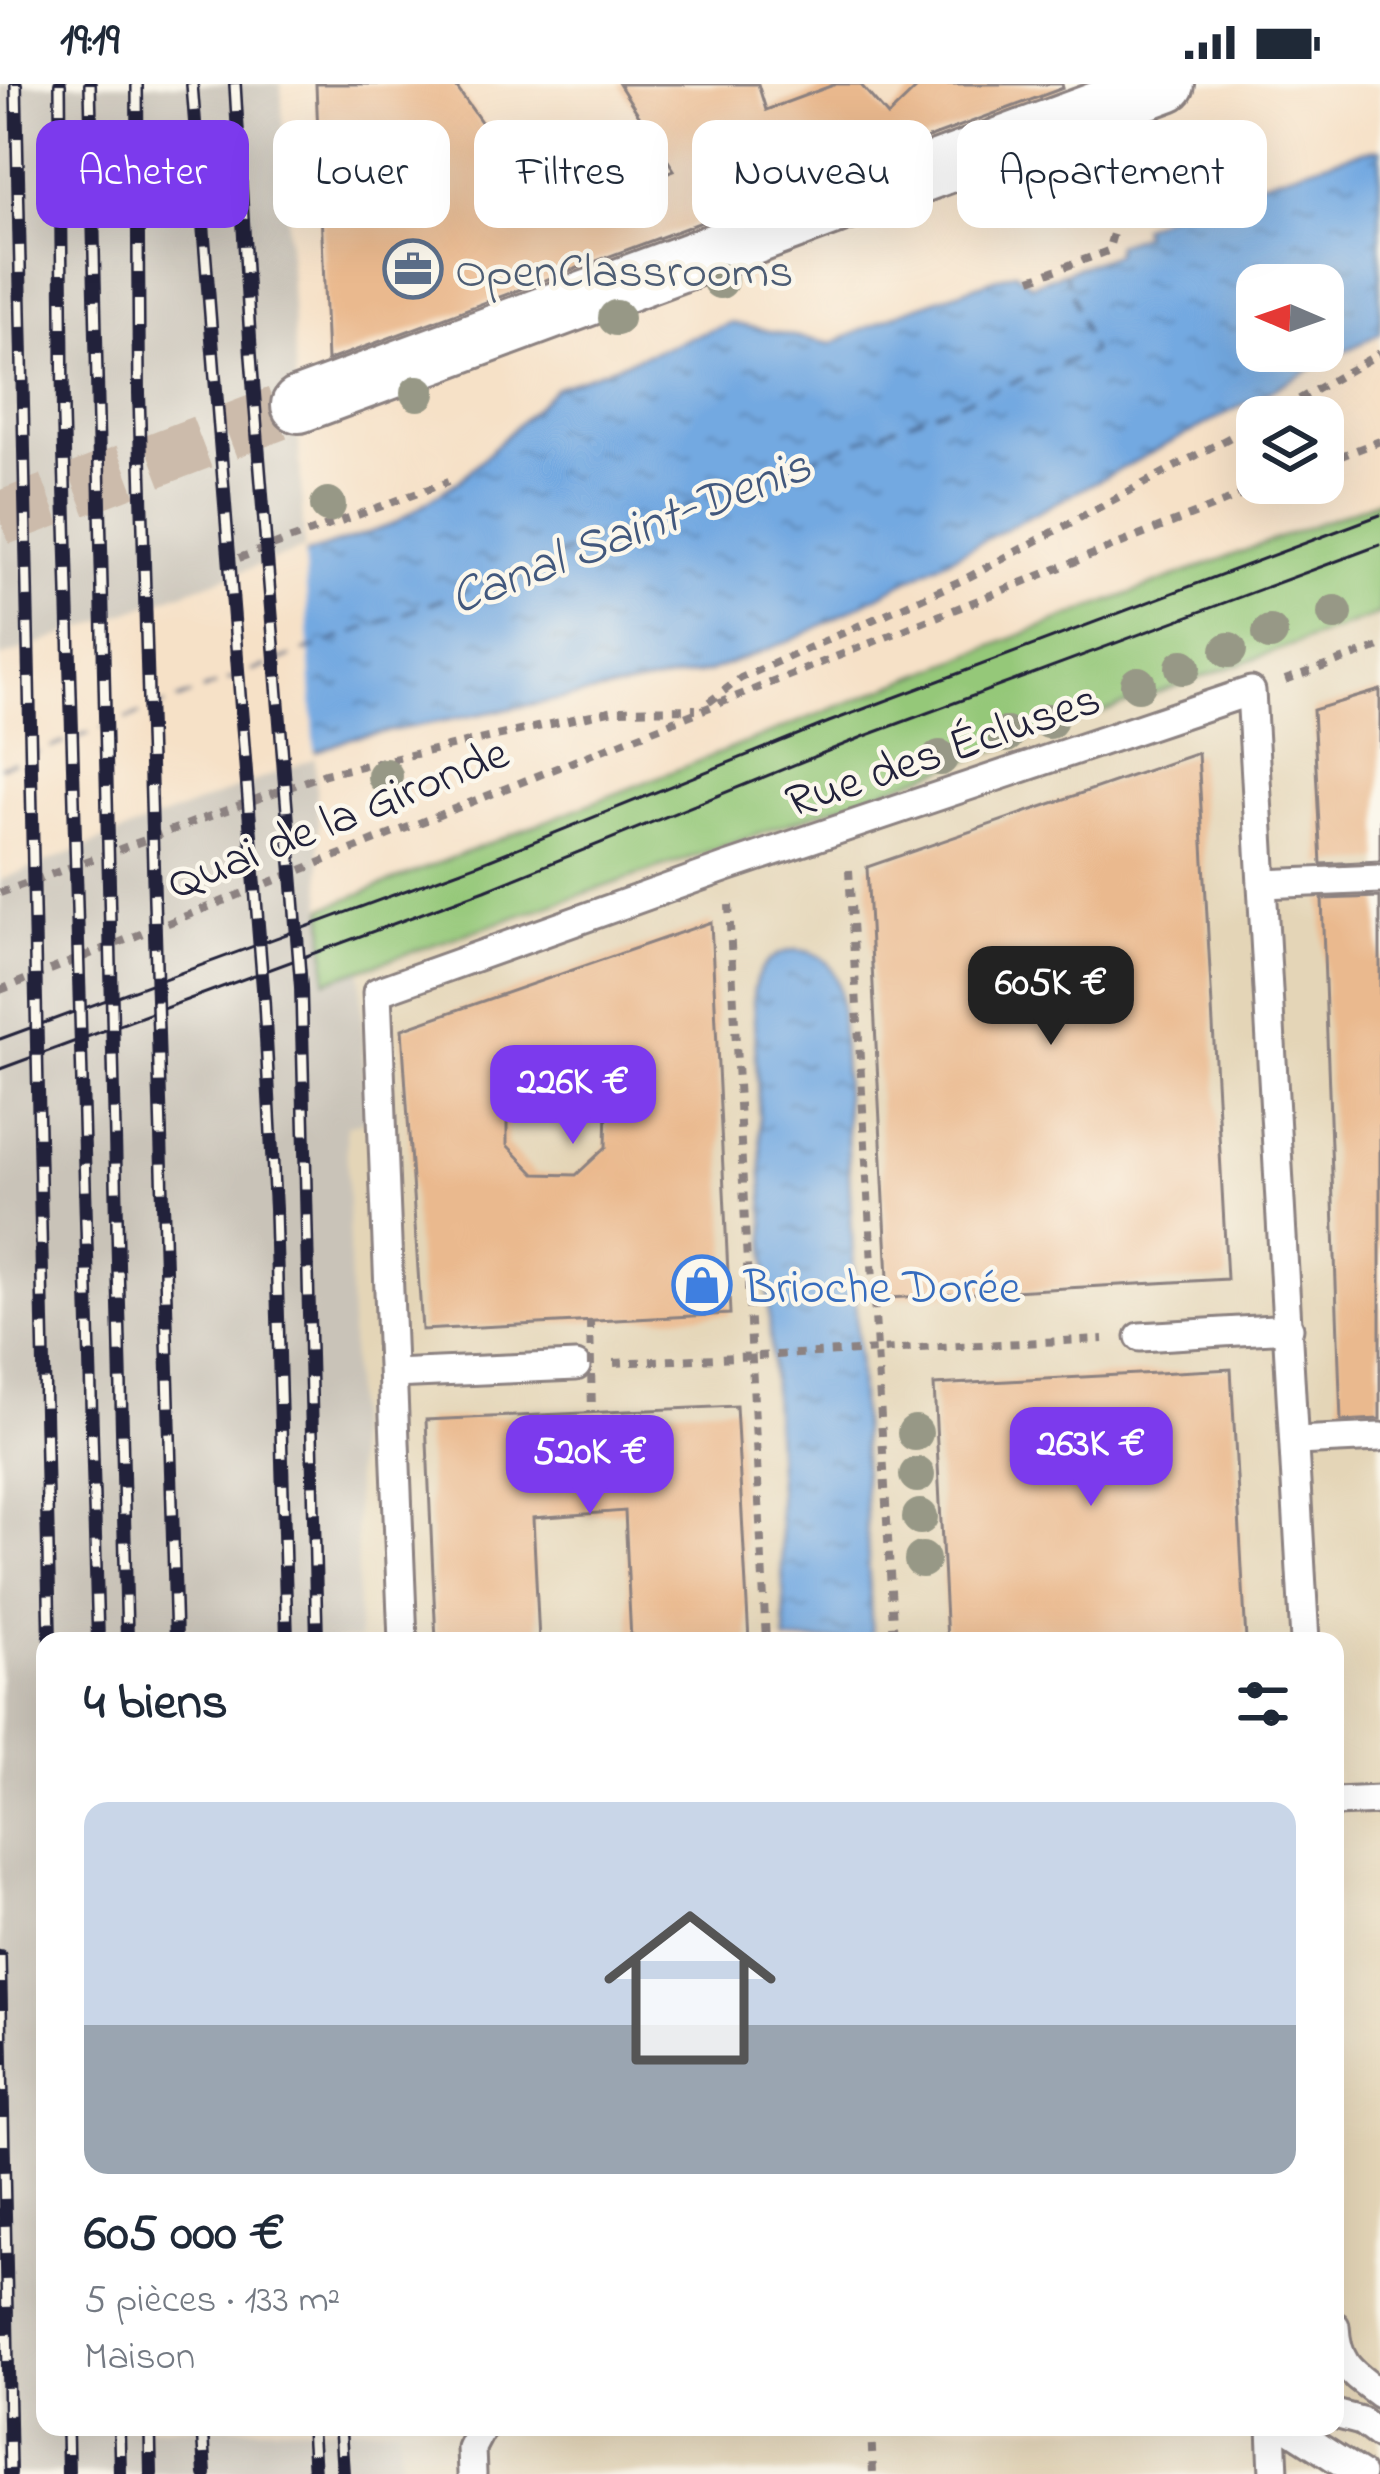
<!DOCTYPE html>
<html lang="fr">
<meta charset="utf-8">
<style>
:root{--surface:#fff;--page:#f6f6f7;--text:#1f2937;--muted:#747a83;--accent:#7c3aed}
body{margin:0;font-family:"Indie Flower",sans-serif;background:var(--page);color:var(--text);height:100vh;display:flex;flex-direction:column;font-size:45px;white-space:nowrap}
*{box-sizing:border-box;margin:0}
p{font-size:39px;color:var(--muted)}
.icon{flex:none;width:66px;height:66px;fill:none;stroke:currentColor;stroke-width:2;stroke-linecap:round;stroke-linejoin:round}
.map{position:relative;flex:1;overflow:hidden}
.details{position:absolute;left:36px;top:1548px;width:1308px;height:804px;display:flex;flex-direction:column;background:var(--surface);border-radius:24px;box-shadow:0 12px 48px #0002}
.details>*{flex:none}
.guide{position:absolute;left:36px;top:36px;width:1308px;height:108px;display:flex;gap:24px}
.needle{width:78px;rotate:272deg}
.buttons{position:absolute;left:1236px;top:180px;display:grid;gap:24px}
.buttons a{display:grid;place-items:center;width:108px;height:108px;border-radius:24px;background:var(--surface);box-shadow:0 12px 48px #0002;font-size:60px}
.price{position:absolute;translate:-50% -102px;padding:0 27px;border-radius:24px;background:var(--accent);color:#fff;font-size:39px;line-height:78px;filter:drop-shadow(0 3px 6px #0008)}
.price::after{content:'';position:absolute;left:50%;top:72px;width:36px;height:27px;margin-left:-18px;background:inherit;clip-path:polygon(0 0,100% 0,50% 100%)}
.price.selected{background:#222;color:#fff}
ul{padding:0;list-style:none}
li{display:grid;align-content:center;gap:24px;height:636px;padding:0 48px}
li span{display:grid;place-items:center;height:372px;border-radius:24px;color:#555}
li>.icon{margin-inline-start:auto}
span .icon{width:216px;height:216px;fill:#fffc;stroke-width:1}
li b{font-size:51px}
h2{display:flex;justify-content:space-between;align-items:center;height:144px;padding:0 48px;font-size:51px}
.tag{padding:0 42px;border-radius:24px;background:var(--surface);box-shadow:0 12px 48px #0002;font-size:42px;line-height:108px}
.tag.selected{background:var(--accent);color:#fff}
.status{display:flex;justify-content:space-between;align-items:center;height:84px;padding:0 60px;background:var(--surface);direction:ltr}
.status svg{height:33px;fill:currentColor}
.map>svg:first-child{display:block}
.built{fill:#e4d5b7}
.railway{fill:#c9c3b8}
.grass{fill:#95c879;stroke:#5c755a;stroke-width:3}
.water{fill:url(#water-ripples);stroke:#4a668e;stroke-width:3;fill-rule:evenodd}
.pier{fill:#f6e1c7}
.lines{fill:none;stroke-linecap:round;stroke-linejoin:round}
.ferry{stroke:#42587d;stroke-width:3;stroke-dasharray:15 12;stroke-linecap:butt}
.building{fill:#eab98e;fill-rule:evenodd}
.minor-tunnel{stroke:#ccbbab;stroke-width:54;stroke-dasharray:54 27;stroke-linecap:butt}
.service-casing{stroke:#8c8281;stroke-width:33}
.minor-casing{stroke:#8c8281;stroke-width:60}
.path{stroke:#8c8281;stroke-width:8;stroke-dasharray:9 9;stroke-linecap:butt}
.service{stroke:#fff;stroke-width:27}
.minor{stroke:#fff;stroke-width:54}
.tram{stroke:#22223b;stroke-width:3}
.rail-casing{stroke:#22223b;stroke-width:14}
.rail{stroke:#fbf7ec;stroke-width:9;stroke-dasharray:27;stroke-linecap:butt}
.path-bridge{stroke:#8c8281;stroke-width:8;stroke-dasharray:9 9;stroke-linecap:butt}
.tree{fill:#979886}
.labels{text-anchor:middle;stroke-width:9;stroke-linejoin:round;paint-order:stroke}
.service-label{font-size:48px;fill:#4e5e75;stroke:#fbf7ec;text-anchor:start}
.street-label{font-size:48px;fill:#22223b;stroke:#fbf7ec}
.shop-label{font-size:48px;fill:#366cbe;stroke:#fbf7ec;text-anchor:start}
.water-label{font-size:51px;font-style:italic;fill:#42587d;stroke:#fbf7ec}
</style>
<div class="status"><b>19:19</b><svg viewBox="0 0 49 12"><path d="M0 12V9h3v3zM5 12V6h3v6zM10 12V3h3v9zM15 12V0h3v12zM26 1h20v11H26zM47 4h2v5h-2z"/></svg></div>
<div class="map">
<svg width="1380" height="2390" viewBox="0 0 1380 2390">
<defs>
<pattern id="water-ripples" width="26" height="14" patternUnits="userSpaceOnUse" patternTransform="scale(3)"><rect width="26" height="14" fill="#73a9e1"/><path d="M2 4q2-2 4 0t4 0M15 11q2-2 4 0t4 0" fill="none" stroke="#5e89b8"/></pattern>
</defs>
<rect width="100%" height="100%" fill="#fbf7ec"/>
<filter id="ink" filterUnits="userSpaceOnUse"><feTurbulence type="fractalNoise" baseFrequency=".00833" numOctaves="2"/><feDisplacementMap in="SourceGraphic" scale="24" xChannelSelector="R" yChannelSelector="G"/><feConvolveMatrix kernelMatrix="1 2 1 2 8 2 1 2 1" color-interpolation-filters="sRGB"/></filter>
<filter id="wash" filterUnits="userSpaceOnUse"><feTurbulence type="fractalNoise" baseFrequency=".004" numOctaves="4" result="noise"/><feDisplacementMap in="SourceGraphic" scale="48" xChannelSelector="R" yChannelSelector="G"/><feGaussianBlur stdDeviation="2.7" result="paint"/><feColorMatrix in="noise" values="0 0 0 0 0 0 0 0 0 0 0 0 0 0 0 0 0 1.4 0 .05"/><feComposite in="paint" operator="in"/></filter>
<g filter="url(#wash)">
<rect width="100%" height="100%" fill="#f6e1c7"/>
<!-- built -->
<polygon class="built" points="1380,530 1380,2390 401,2390 398,2343 1335,2343 1335,1557 359,1557 346,1042 365,1035 361,883 748,754"/>
<!-- railway -->
<polygon class="railway" points="0,0 281,0 326,896 361,883 365,1036 346,1042 359,1557 45,1557 45,2343 398,2343 401,2390 0,2390"/>
<!-- grass -->
<polygon class="grass" points="1380,416 1380,530 748,754 326,897 324,824 1054,538"/>
<!-- water -->
<g class="water">
<path d="M1380 65V249L799 553 708 588 351 654 0 790 294 474 392 441 459 397 556 304 730 239 831 260 902 228 1015 188 1031 201 1115 170 1117 160 1143 151 1141 143 1194 118 1363 67ZM1257 201H1323V267H1257Z"/>
<path d="M796 866C824 868 835 882 840 909L872 1557H786L753 914C754 887 769 869 796 866Z"/>
</g>
<!-- pier -->
<polygon class="pier" points="304,465 315,674 0,796 0,574"/>
<g class="lines">
<!-- ferry -->
<polyline class="ferry" points="0,683 1092,268 1065,189"/>
</g>
<g id="blocks">
<!-- building -->
<g class="building">
<polygon points="316,0 454,0 502,67 515,64 541,101 552,130 674,86 619,0 758,0 766,26 836,0 860,0 888,32 921,0 1062,0 1063,4 327,277"/>
<polygon points="1380,606 1380,777 1321,780 1313,626"/>
<polygon points="1198,669 1227,1195 889,1214 867,783"/>
<polygon points="1380,813 1380,1335 1341,1337 1322,815"/>
<path d="M711 838 730 1230 422 1246 402 945ZM537 991 578 992 607 1021 606 1063 576 1091 535 1090 507 1061V1019Z"/>
<polygon points="1231,1285 1246,1557 947,1557 934,1301"/>
<polygon points="736,1322 749,1557 631,1557 625,1427 533,1434 539,1557 436,1557 426,1336"/>
</g>
</g>
</g>
<g filter="url(#ink)">
<use href="#blocks" fill-opacity="0" stroke="#8c8281" stroke-width="3"/>
<g class="lines">
<!-- minor-tunnel -->
<polyline class="minor-tunnel" points="0,435 299,321"/>
<defs>
<g id="service">
<polyline points="1263,800 1380,795"/>
<polyline points="1140,1253 1289,1244"/>
<polyline points="393,1290 576,1282"/>
<polyline points="1296,1357 1380,1353"/>
<polyline points="403,1557 377,908 727,783 1251,607 1305,1557"/>
<polyline points="1335,1718 1380,1716"/>
<path d="M1335 2242C1337 2281 1351 2288 1380 2310"/>
<polyline points="1335,2330 1361,2337 1380,2351"/>
<polyline points="1272,2343 1274,2390"/>
<polyline points="1287,2343 1360,2390"/>
<polyline points="472,2390 471,2364 482,2343"/>
</g>
<polyline id="minor" points="299,321 1167,0"/>
</defs>
<!-- service casing -->
<use href="#service" class="service-casing"/>
<!-- minor casing -->
<use href="#minor" class="minor-casing"/>
<!-- path -->
<g class="path">
<polyline points="1031,195 1108,167 1129,95 1178,77 1169,52"/>
<polyline points="1268,333 1380,269"/>
<polyline points="1323,379 1380,357"/>
<polyline points="239,474 448,398"/>
<polyline points="1285,596 1380,563"/>
<polyline points="709,618 741,594 967,494 1257,339"/>
<polyline points="849,786 894,1557"/>
<polyline points="0,809 325,690 614,626 696,625"/>
<polyline points="729,821 766,1557"/>
<polyline points="0,906 1272,399"/>
<polyline points="614,1279 1103,1255"/>
<polyline points="870,1557 894,1556"/>
<polyline points="871,2343 873,2390"/>
</g>
<!-- service -->
<use href="#service" class="service"/>
<!-- minor -->
<use href="#minor" class="minor"/>
<!-- tram -->
<g class="tram">
<polyline points="0,955 478,780 829,638 1380,431"/>
<polyline points="0,985 485,806 865,652 1380,461"/>
</g>
<defs>
<g id="rail">
<polyline points="16,0 50,1557"/>
<polyline points="60,0 63,333 98,1557"/>
<polyline points="90,0 127,1557"/>
<polyline points="137,0 139,309 176,1557"/>
<polyline points="192,0 264,917 275,1125 287,1557"/>
<polyline points="235,0 251,272 301,903 317,1557"/>
<polyline points="0,1872 10,2390"/>
<polyline points="67,2343 68,2390"/>
<polyline points="119,2343 120,2390"/>
<polyline points="150,2343 151,2390"/>
<polyline points="202,2343 205,2390"/>
<polyline points="311,2343 314,2390"/>
<polyline points="340,2343 343,2390"/>
</g>
</defs>
<!-- rail casing -->
<use href="#rail" class="rail-casing"/>
<!-- rail -->
<use href="#rail" class="rail"/>
<!-- path-bridge -->
<polyline class="path-bridge" points="590,1237 592,1329"/>
</g>
<!-- trees -->
<g class="tree">
<circle cx="720" cy="197" r="18"/>
<circle cx="616" cy="234" r="18"/>
<circle cx="418" cy="309" r="18"/>
<circle cx="328" cy="421" r="18"/>
<circle cx="1335" cy="529" r="18"/>
<circle cx="1270" cy="549" r="18"/>
<circle cx="1229" cy="566" r="18"/>
<circle cx="1183" cy="583" r="18"/>
<circle cx="1138" cy="600" r="18"/>
<circle cx="1049" cy="637" r="18"/>
<circle cx="1006" cy="651" r="18"/>
<circle cx="940" cy="674" r="18"/>
<circle cx="385" cy="692" r="18"/>
<circle cx="915" cy="1349" r="18"/>
<circle cx="917" cy="1391" r="18"/>
<circle cx="920" cy="1433" r="18"/>
<circle cx="922" cy="1476" r="18"/>
</g>
</g>
<!-- icons -->
<defs>
<symbol id="office-ring" viewBox="-11 -11 22 22"><circle r="9.5" fill="#fbf7ec" stroke="#5c6f8a" stroke-width="1.5"/><path d="M-6-3h4V-5.5h4V-3h4V5H-6ZM-1-4.5V-3h2v-1.5ZM-6 0V1H6V0Z" fill="#5c6f8a"/></symbol>
<symbol id="shop-ring" viewBox="-11 -11 22 22"><circle r="9.5" fill="#fbf7ec" stroke="#3f7fe0" stroke-width="1.5"/><path d="M-5-2.5h2.3a2.7 3.5 0 0 1 5.4 0H5L5.5 6h-11ZM-1.5-2.5h3a1.5 2.3 0 0 0-3 0Z" fill="#3f7fe0"/></symbol>
</defs>
<g fill-rule="evenodd">
<use href="#office-ring" x="380" y="152" width="66" height="66"/>
<use href="#shop-ring" x="669" y="1168" width="66" height="66"/>
</g>
<g class="labels">
<!-- service labels -->
<g class="service-label">
<text x="455" y="202">OpenClassrooms</text>
</g>
<!-- street labels -->
<g class="street-label">
<text transform="translate(942 664) rotate(-19)" y="17">Rue des Écluses</text>
<text transform="translate(337 732) rotate(-22)" y="17">Quai de la Gironde</text>
</g>
<!-- shop labels -->
<g class="shop-label">
<text x="744" y="1218">Brioche Dorée</text>
</g>
<!-- water labels -->
<g class="water-label">
<text transform="translate(629 445) rotate(-21)" y="18">Canal Saint-Denis</text>
</g>
</g>
</svg>
<div class="buttons">
<a><svg class="needle" viewBox="-14 -14 28 28"><path d="M0-13l5 13h-10z" fill="#e53935"/><path d="M0 13l5-13h-10z" fill="#747a83"/></svg></a>
<a><svg class="icon" aria-label="layers" viewBox="0 0 24 24"><path d="M12 4l9 5-9 5-9-5zM3 14l9 5 9-5"/></svg></a>
</div>
<b class="price selected" style="left:1051px;top:964px">605K €</b>
<b class="price" style="left:573px;top:1063px">226K €</b>
<b class="price" style="left:1091px;top:1425px">263K €</b>
<b class="price" style="left:590px;top:1433px">520K €</b>
<div class="guide">
<a class="tag selected">Acheter</a>
<a class="tag">Louer</a>
<a class="tag">Filtres</a>
<a class="tag">Nouveau</a>
<a class="tag">Appartement</a>
</div>
<section class="details">
<h2>4 biens<svg class="icon" aria-label="filters" viewBox="0 0 24 24"><path d="M4 7h16M4 17h16"/><circle cx="9" cy="7" r="2"/><circle cx="15" cy="17" r="2"/></svg></h2>
<ul>
<li><span style="background:linear-gradient(#c9d6e8 60%,#9aa5b1 0)"><svg class="icon" aria-label="home" viewBox="0 0 24 24"><path d="M3 11l9-7 9 7M6 9v11h12V9"/></svg></span><div><b>605 000 €</b><p>5 pièces · 133 m²</p><p>Maison</p></div></li>
</ul>
</section>
</div>
